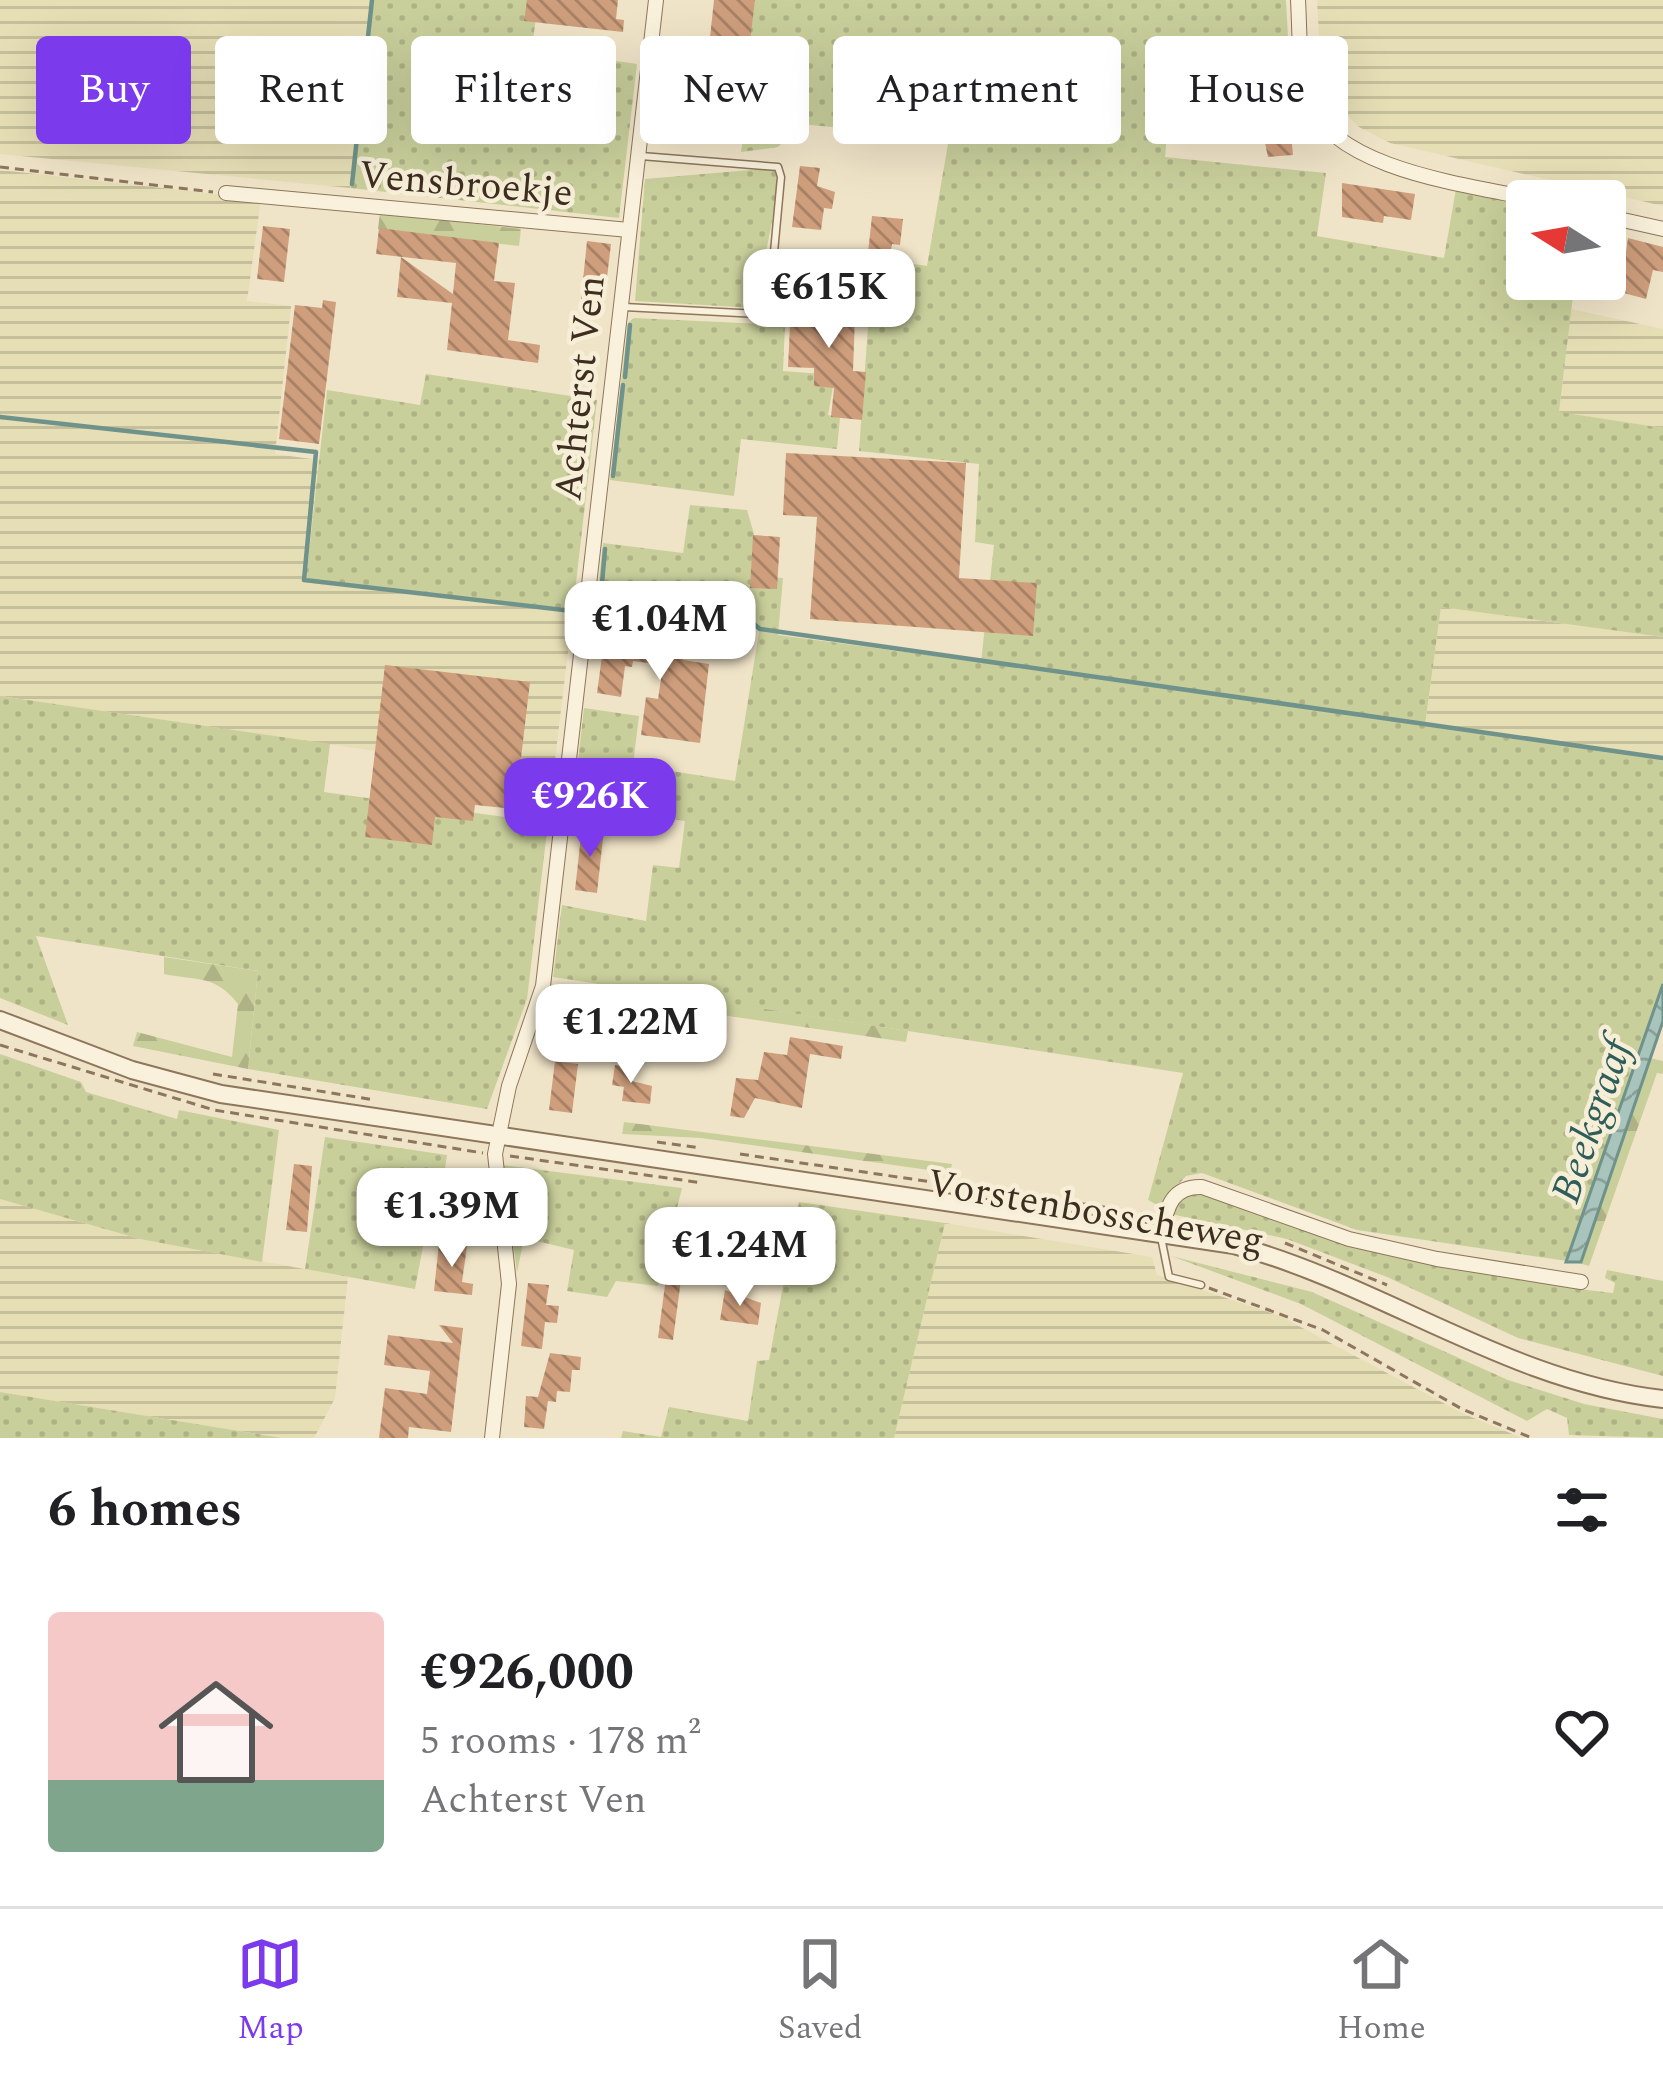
<!DOCTYPE html>
<meta charset="utf-8">
<style>
:root{--surface:#fff;--page:#f6f6f6;--text:#202124;--muted:#757577;--line:#e0e0e0;--accent:#7c3aed}
body{margin:0;font-family:Spectral,serif;background:var(--page);color:var(--text);height:100vh;display:flex;flex-direction:column;font-size:45px;white-space:nowrap}
*{box-sizing:border-box;margin:0}
p{font-size:39px;color:var(--muted)}
.icon{flex:none;width:66px;height:66px;fill:none;stroke:currentColor;stroke-width:2;stroke-linecap:round;stroke-linejoin:round}
.map{position:relative;height:1438px;overflow:hidden}
.drawer{display:flex;flex-direction:column;background:var(--surface);flex:1}
.drawer>*{flex:none}
.hud{position:absolute;left:36px;top:36px;width:1593px;height:108px;display:flex;gap:24px}
.needle{width:78px;rotate:281deg}
.controls{position:absolute;left:1506px;top:180px;display:grid;gap:24px}
.controls a{display:grid;place-items:center;width:120px;height:120px;border-radius:12px;background:var(--surface);box-shadow:0 12px 48px #0002;font-size:60px}
.price{position:absolute;translate:-50% -102px;padding:0 27px;border-radius:24px;background:#fff;color:#222;font-size:39px;line-height:78px;filter:drop-shadow(0 3px 6px #0008)}
.price::after{content:'';position:absolute;left:50%;top:72px;width:36px;height:27px;margin-left:-18px;background:inherit;clip-path:polygon(0 0,100% 0,50% 100%)}
.price.current{background:var(--accent);color:#fff}
ul{padding:0;list-style:none}
li{display:flex;align-items:center;gap:36px;height:300px;padding:0 48px}
li span{display:grid;place-items:center;flex:none;width:336px;height:240px;border-radius:12px;color:#555}
li>.icon{margin-inline-start:auto}
span .icon{width:144px;height:144px;fill:#fffc;stroke-width:1}
li b{font-size:51px}
h2{display:flex;justify-content:space-between;align-items:center;height:144px;padding:0 48px;font-size:51px}
.chip{padding:0 42px;border-radius:12px;background:var(--surface);box-shadow:0 12px 48px #0002;font-size:42px;line-height:108px}
.chip.current{background:var(--accent);color:#fff}
.tabs{display:flex;justify-content:space-around;align-items:center;height:168px;border-top:3px solid var(--line);background:var(--surface);font-size:33px;color:var(--muted)}
.tabs a{display:grid;justify-items:center;gap:6px}
.tabs .current{color:var(--accent)}
.map>svg:first-child{display:block}
.farmland{fill:url(#farmland-rules)}
.grass{fill:url(#grass-dots)}
.forest{fill:url(#forest-firs)}
.water{fill:url(#water-waves);stroke:#6f938a;stroke-width:3}
.lines{fill:none;stroke-linecap:round;stroke-linejoin:round}
.stream{stroke:#6f938a;stroke-width:4.5}
.building{fill:url(#building-back-hatch)}
.service-casing{stroke:#8d765c;stroke-width:9}
.minor-casing{stroke:#8d765c;stroke-width:16}
.tertiary-casing{stroke:#8d765c;stroke-width:20}
.path{stroke:#8d765c;stroke-width:3;stroke-dasharray:9 6;stroke-linecap:butt}
.service{stroke:#faf1dc;stroke-width:6}
.minor{stroke:#faf1dc;stroke-width:14}
.tertiary{stroke:#faf1dc;stroke-width:16}
.labels{text-anchor:middle;stroke-width:9;stroke-linejoin:round;paint-order:stroke}
.street-label{font-size:39px;fill:#3d2e20;stroke:#f7eed8}
.water-label{font-size:42px;font-style:italic;fill:#2f5d5a;stroke:#f7eed8}
</style>
<div class="map">
<svg width="1663" height="1438" viewBox="0 0 1663 1438">
<defs>
<pattern id="farmland-rules" width="6" height="5" patternUnits="userSpaceOnUse" patternTransform="scale(3)"><rect width="6" height="5" fill="#e6deb5"/><path d="M0 2.5h6" fill="none" stroke="#c6bf9b"/></pattern>
<pattern id="grass-dots" width="8" height="8" patternUnits="userSpaceOnUse" patternTransform="scale(3)"><rect width="8" height="8" fill="#c9cf9b"/><path d="M2 2h.1M6 6h.1" fill="none" stroke="#aeb285" stroke-width="1.8" stroke-linecap="round"/></pattern>
<pattern id="forest-firs" width="22" height="20" patternUnits="userSpaceOnUse" patternTransform="scale(3)"><rect width="22" height="20" fill="#c9cf9b"/><path d="M5 1l3.5 6h-7zM16 11l3.5 6h-7z" fill="#aeb285"/></pattern>
<pattern id="water-waves" width="16" height="10" patternUnits="userSpaceOnUse" patternTransform="scale(3)"><rect width="16" height="10" fill="#a9c4bc"/><path d="M0 5q4-4 8 0t8 0" fill="none" stroke="#8ba098"/></pattern>
<pattern id="building-back-hatch" width="6" height="6" patternUnits="userSpaceOnUse" patternTransform="scale(3)"><rect width="6" height="6" fill="#cf9f7d"/><path d="M-1 5l2 2M0 0l6 6M5-1l2 2" fill="none" stroke="#a98266"/></pattern>
</defs>
<rect width="100%" height="100%" fill="#f0e4c8"/>
<!-- farmland -->
<g class="farmland">
<polygon points="0,0 371,0 350,188 0,154"/>
<polygon points="1317,0 1663,0 1663,206 1390,143 1359,127 1340,108 1321,70"/>
<polygon points="0,170 261,199 247,301 291,306 275,454 319,460 306,579 573,609 553,777 0,696"/>
<polygon points="1571,309 1663,329 1663,428 1559,413"/>
<polygon points="1441,607 1663,637 1663,759 1425,725"/>
<polygon points="0,1199 140,1239 348,1277 335,1398 314,1438 282,1438 0,1392"/>
<polygon points="945,1223 1152,1257 1157,1275 1280,1316 1464,1414 1522,1438 894,1438"/>
</g>
<!-- grass -->
<g class="grass">
<polygon points="371,0 538,0 532,49 637,64 619,218 350,188"/>
<polygon points="744,0 1286,0 1289,55 1174,56 1165,157 1326,173 1317,236 1444,258 1457,183 1527,203 1527,279 1575,279 1559,412 1663,428 1663,637 1441,607 1425,725 1663,759 1663,984 1567,1261 1357,1230 1202,1173 1186,1176 1159,1206 1148,1200 1183,1073 553,977 562,905 646,921 653,865 679,868 685,821 573,805 584,708 639,716 633,765 735,781 759,632 747,617 597,598 603,543 683,553 690,505 747,510 754,534 751,576 783,578 778,635 981,662 994,545 975,542 979,464 859,451 873,258 927,266 949,138 800,124 778,147 741,152 757,40 739,36"/>
<path d="M774 168C784 192 759 275 754 308L635 301 645 179Z"/>
<polygon points="634,318 785,325 783,371 835,375 828,415 840,418 837,449 741,439 734,496 610,480 628,323"/>
<polygon points="426,374 597,400 573,609 306,579 327,390 420,405"/>
<polygon points="0,696 330,744 324,792 548,823 527,999 487,1109 248,1069 258,971 36,936 68,1025 0,998"/>
<polygon points="0,1054 81,1082 86,1092 177,1119 179,1110 279,1130 262,1262 140,1239 0,1199"/>
<polygon points="325,1137 447,1155 436,1231 426,1230 415,1289 305,1269"/>
<polygon points="503,1165 682,1188 658,1286 616,1281 607,1297 567,1291 574,1250 524,1238 517,1273"/>
<polygon points="1204,1192 1268,1215 1569,1288 1613,1293 1615,1283 1605,1278 1607,1270 1663,1281 1663,1376 1518,1338 1387,1277 1287,1239 1171,1214 1179,1197"/>
<polygon points="799,1202 945,1223 894,1438 621,1438 623,1431 661,1437 669,1407 748,1421 757,1361 769,1360"/>
<polygon points="1171,1256 1312,1292 1508,1380 1584,1404 1663,1419 1663,1438 1569,1435 1567,1418 1547,1409 1527,1421 1301,1304"/>
<polygon points="0,1392 282,1438 0,1438"/>
</g>
<!-- forest -->
<g class="forest">
<polygon points="380,213 521,229 519,246 378,229"/>
<path d="M164 957 258 971 248 1069 133 1046 137 1032 232 1057 238 1004C215 974 197 981 164 974Z"/>
<polygon points="642,990 908,1031 906,1042 640,1003"/>
<polygon points="1650,1058 1663,1061 1663,1074 1657,1073 1589,1266 1579,1263"/>
<polygon points="624,1122 952,1164 950,1173 701,1138 622,1134"/>
</g>
<!-- water -->
<polygon class="water" points="1663,984 1663,1021 1581,1262 1566,1262"/>
<g class="lines">
<!-- stream -->
<g class="stream">
<polyline points="352,184 372,0"/>
<polyline points="625,377 630,325"/>
<polyline points="0,417 316,452 304,580 572,611"/>
<polyline points="613,476 623,385"/>
<polyline points="605,549 601,595 743,615 760,629 1663,758"/>
</g>
</g>
<!-- building -->
<g class="building">
<polygon points="527,0 618,0 616,19 624,20 623,32 524,21"/>
<polygon points="714,0 755,0 750,42 775,45 772,68 708,56"/>
<polygon points="524,46 592,53 589,84 521,77"/>
<polygon points="1286,82 1293,155 1268,157 1261,124 1223,124 1224,84"/>
<polygon points="800,166 820,168 817,186 835,192 832,209 824,208 821,230 792,227"/>
<polygon points="1342,183 1415,194 1411,220 1384,216 1383,223 1342,217"/>
<polygon points="872,216 903,219 900,245 892,244 890,255 868,253"/>
<polygon points="263,226 290,229 284,282 257,279"/>
<polygon points="379,228 499,243 494,281 515,283 508,340 540,345 538,363 447,350 452,303 397,297 401,257 453,294 456,263 376,254"/>
<polygon points="1628,238 1663,247 1663,272 1653,270 1646,299 1620,292"/>
<polygon points="587,241 611,244 604,303 581,300"/>
<polygon points="829,283 847,285 845,316 855,317 853,371 866,372 862,420 831,417 834,388 814,386 814,368 788,367 791,304 827,305"/>
<polygon points="323,300 336,302 319,444 279,439 295,305 322,308"/>
<polygon points="786,453 966,463 959,578 1037,583 1033,636 810,619 817,517 783,515"/>
<polygon points="753,535 780,537 777,589 750,588"/>
<polygon points="648,624 663,626 662,635 686,637 683,660 709,664 700,743 641,735 646,697 658,699 663,665 633,661 632,667 625,666 621,697 597,693 605,634 646,639"/>
<polygon points="385,665 530,682 515,809 475,805 473,821 435,817 432,845 365,837"/>
<polygon points="582,827 604,829 597,893 575,890"/>
<polygon points="790,1037 843,1046 841,1059 810,1054 802,1108 755,1098 744,1118 730,1116 736,1078 758,1080 764,1052 787,1055"/>
<polygon points="555,1061 578,1064 572,1113 549,1110"/>
<polygon points="615,1065 634,1068 632,1081 652,1086 650,1104 622,1101 624,1087 612,1085"/>
<polygon points="294,1164 312,1166 307,1232 286,1230"/>
<polygon points="691,1241 719,1245 715,1270 687,1265"/>
<polygon points="439,1243 467,1246 462,1282 473,1284 472,1295 434,1291"/>
<polygon points="667,1270 682,1272 673,1340 658,1338"/>
<polygon points="528,1283 549,1285 546,1305 559,1306 557,1323 545,1322 542,1349 521,1346"/>
<polygon points="725,1290 761,1303 758,1325 720,1320"/>
<polygon points="439,1325 463,1328 451,1432 409,1427 408,1438 379,1438 385,1388 427,1394 430,1371 384,1365 388,1335 453,1343"/>
<polygon points="550,1353 581,1357 580,1370 572,1370 570,1392 557,1391 556,1402 548,1401 544,1429 524,1427 526,1396 538,1397"/>
</g>
<g class="lines">
<defs>
<g id="service">
<polyline points="624,307 759,314 769,306 781,177 778,167 641,156"/>
<polyline points="1161,1237 1169,1277 1201,1285"/>
</g>
<g id="minor">
<path d="M1298 0C1300 34 1298 70 1310 102 1335 172 1478 186 1543 201"/>
<polyline points="226,193 629,230"/>
<polyline points="1605,216 1663,229"/>
<path d="M1161 1233C1167 1208 1171 1186 1202 1187L1349 1239 1437 1259 1581 1282"/>
<polyline points="492,1438 509,1284 495,1154 509,1086 543,986 656,0"/>
</g>
<path id="tertiary" d="M0 1020 132 1070 221 1094 1234 1245C1382 1285 1509 1382 1663 1399"/>
</defs>
<!-- service casing -->
<use href="#service" class="service-casing"/>
<!-- minor casing -->
<use href="#minor" class="minor-casing"/>
<!-- tertiary casing -->
<use href="#tertiary" class="tertiary-casing"/>
<!-- path -->
<g class="path">
<polyline points="0,167 213,192"/>
<polyline points="0,1045 214,1110 483,1153"/>
<polyline points="213,1074 375,1100"/>
<polyline points="657,1142 701,1148"/>
<polyline points="740,1154 1152,1214"/>
<polyline points="510,1156 703,1183"/>
<polyline points="1285,1243 1387,1285"/>
<polyline points="1209,1288 1323,1330 1462,1409 1532,1438"/>
</g>
<!-- service -->
<use href="#service" class="service"/>
<!-- minor -->
<use href="#minor" class="minor"/>
<!-- tertiary -->
<use href="#tertiary" class="tertiary"/>
</g>
<g class="labels">
<!-- street labels -->
<g class="street-label">
<text transform="translate(466 182) rotate(5)" y="14">Vensbroekje</text>
<text transform="translate(578 388) rotate(-84)" y="14">Achterst Ven</text>
<text transform="translate(1096 1210) rotate(10)" y="14">Vorstenbosscheweg</text>
</g>
<!-- water labels -->
<g class="water-label">
<text transform="translate(1590 1120) rotate(-71)" y="15">Beekgraaf</text>
</g>
</g>
</svg>
<div class="controls">
<a><svg class="needle" viewBox="-14 -14 28 28"><path d="M0-13l5 13h-10z" fill="#e53935"/><path d="M0 13l5-13h-10z" fill="#757577"/></svg></a>
</div>
<b class="price" style="left:829px;top:351px">€615K</b>
<b class="price" style="left:660px;top:683px">€1.04M</b>
<b class="price current" style="left:590px;top:860px">€926K</b>
<b class="price" style="left:631px;top:1086px">€1.22M</b>
<b class="price" style="left:452px;top:1270px">€1.39M</b>
<b class="price" style="left:740px;top:1309px">€1.24M</b>
<div class="hud">
<a class="chip current">Buy</a>
<a class="chip">Rent</a>
<a class="chip">Filters</a>
<a class="chip">New</a>
<a class="chip">Apartment</a>
<a class="chip">House</a>
</div>
</div>
<section class="drawer">
<h2>6 homes<svg class="icon" aria-label="filters" viewBox="0 0 24 24"><path d="M4 7h16M4 17h16"/><circle cx="9" cy="7" r="2"/><circle cx="15" cy="17" r="2"/></svg></h2>
<ul>
<li><span style="background:linear-gradient(#f6c9c9 70%,#7fa58c 0)"><svg class="icon" aria-label="home" viewBox="0 0 24 24"><path d="M3 11l9-7 9 7M6 9v11h12V9"/></svg></span><div><b>€926,000</b><p>5 rooms · 178 m²</p><p>Achterst Ven</p></div><svg class="icon" aria-label="heart" viewBox="0 0 24 24"><path d="M12 20l-8-8c-3-5 5-10 8-4 3-6 11-1 8 4z"/></svg></li>
</ul>
</section>
<nav class="tabs">
<a class="current"><svg class="icon" aria-label="map" viewBox="0 0 24 24"><path d="M3 6l6-2 6 2 6-2v14l-6 2-6-2-6 2zM9 4v14M15 6v14"/></svg>Map</a>
<a><svg class="icon" aria-label="saved" viewBox="0 0 24 24"><path d="M7 4h10v16l-5-4-5 4z"/></svg>Saved</a>
<a><svg class="icon" aria-label="home" viewBox="0 0 24 24"><path d="M3 11l9-7 9 7M6 9v11h12V9"/></svg>Home</a>
</nav>
